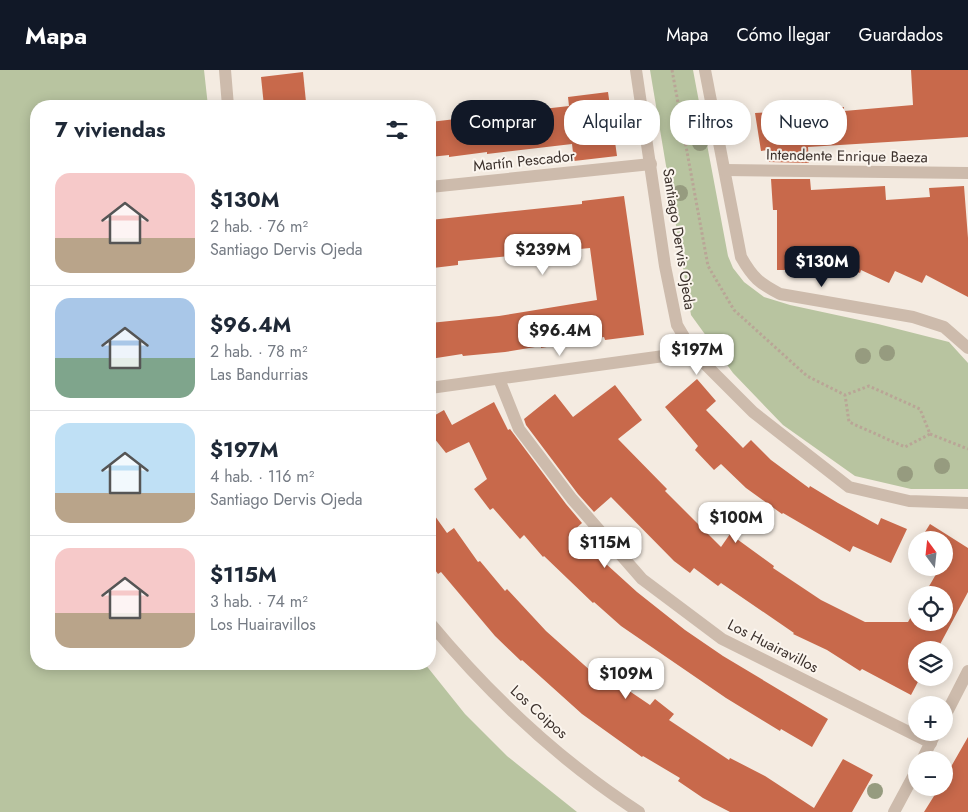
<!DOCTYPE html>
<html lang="es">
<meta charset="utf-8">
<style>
:root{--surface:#fff;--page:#f2f2f3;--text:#1f2937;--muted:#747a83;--line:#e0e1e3;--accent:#111827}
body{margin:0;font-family:Jost,sans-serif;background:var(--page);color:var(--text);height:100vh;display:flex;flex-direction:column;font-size:19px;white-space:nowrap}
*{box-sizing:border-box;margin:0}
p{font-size:16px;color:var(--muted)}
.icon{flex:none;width:28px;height:28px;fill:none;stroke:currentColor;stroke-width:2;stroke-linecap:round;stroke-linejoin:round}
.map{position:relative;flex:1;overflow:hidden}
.details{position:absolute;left:30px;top:30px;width:406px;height:570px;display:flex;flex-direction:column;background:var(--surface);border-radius:20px;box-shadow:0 2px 12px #0003}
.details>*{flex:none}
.top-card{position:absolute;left:451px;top:30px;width:441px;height:45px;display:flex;gap:10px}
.needle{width:32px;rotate:345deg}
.tools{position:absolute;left:908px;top:461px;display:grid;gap:10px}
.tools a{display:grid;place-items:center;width:45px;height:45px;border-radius:50%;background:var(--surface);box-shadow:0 2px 12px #0003;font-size:25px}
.price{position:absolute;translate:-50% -42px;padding:0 11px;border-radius:10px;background:#fff;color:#222;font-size:16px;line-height:32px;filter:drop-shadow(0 1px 2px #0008)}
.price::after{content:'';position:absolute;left:50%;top:30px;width:15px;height:11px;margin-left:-8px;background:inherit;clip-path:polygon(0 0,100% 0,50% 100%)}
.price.current{background:var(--accent);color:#fff}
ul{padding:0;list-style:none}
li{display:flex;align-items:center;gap:15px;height:125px;padding:0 25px}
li+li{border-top:1px solid var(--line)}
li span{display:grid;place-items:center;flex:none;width:140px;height:100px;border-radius:15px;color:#555}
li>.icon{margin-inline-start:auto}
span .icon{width:60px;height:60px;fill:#fffc;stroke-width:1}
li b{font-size:21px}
h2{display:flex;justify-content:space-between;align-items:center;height:60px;padding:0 25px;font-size:21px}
.pill{padding:0 18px;border-radius:20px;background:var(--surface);box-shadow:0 2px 12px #0003;font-size:18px;line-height:45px}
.pill.current{background:var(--accent);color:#fff}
header{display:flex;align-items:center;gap:30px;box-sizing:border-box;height:70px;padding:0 25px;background:var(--accent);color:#fff}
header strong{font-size:24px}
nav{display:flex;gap:28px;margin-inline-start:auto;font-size:18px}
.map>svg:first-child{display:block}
.green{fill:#b8c4a0}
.building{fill:#c8694b}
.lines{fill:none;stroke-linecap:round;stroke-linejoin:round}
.path{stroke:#b9a596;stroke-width:3;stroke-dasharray:2.5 2.5;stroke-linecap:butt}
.street{stroke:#cdbbac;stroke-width:12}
.tree{fill:#969b7f}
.labels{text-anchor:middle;stroke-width:4;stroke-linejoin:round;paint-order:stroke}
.street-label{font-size:15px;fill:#3b302b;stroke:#fbf5ee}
</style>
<header>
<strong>Mapa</strong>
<nav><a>Mapa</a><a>Cómo llegar</a><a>Guardados</a></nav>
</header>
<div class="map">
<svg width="968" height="742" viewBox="0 0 968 742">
<rect width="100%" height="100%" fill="#f4ebe1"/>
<!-- green -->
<g class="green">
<polygon points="0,0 204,0 208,36 36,36 36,594 425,594 465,644 507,686 577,742 0,742"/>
<polygon points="650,0 693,0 728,186 733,198 744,212 764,227 790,235 878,254 949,272 968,293 968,419 911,419 855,406 783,355 733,303 691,245"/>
</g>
<!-- building -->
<g class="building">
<polygon points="911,0 968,0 968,67 808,77 809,93 769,92 768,80 761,81 755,43 844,37 844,41 913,35"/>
<polygon points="303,2 306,32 264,36 261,7"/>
<polygon points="608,22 617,86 574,91 572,74 487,84 487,82 449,87 449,85 430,87 430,52 569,36 568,27"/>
<polygon points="771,109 810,109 811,120 885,116 886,130 930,127 929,118 964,116 968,168 968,227 926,205 922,213 895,201 889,213 861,200 860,203 820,184 820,200 777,200 777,140 773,140"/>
<polygon points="624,126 644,265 605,270 604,267 541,278 541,276 505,282 463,286 462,284 430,289 430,253 499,246 597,230 590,178 458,191 458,195 433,198 430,177 430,150 582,134 582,131"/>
<polygon points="697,309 716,331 706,340 743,378 751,370 771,390 809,418 810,416 838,433 878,455 881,448 907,459 891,493 853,476 850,482 783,443 782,444 746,418 721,394 714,400 695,380 698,376 665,337"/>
<polygon points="615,315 642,350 618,369 667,419 665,421 721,477 730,464 774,496 773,498 821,530 865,552 908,552 916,538 916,552 944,552 944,525 924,525 939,499 937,498 944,498 944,470 920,470 930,454 968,478 968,522 937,580 916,580 916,608 920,608 911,625 862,599 860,601 827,580 793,564 794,563 721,513 718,516 694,498 690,503 674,491 611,427 594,442 578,424 526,355 524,349 555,324 573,347"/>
<polygon points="494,332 508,360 510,359 566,434 582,453 573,461 605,493 637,522 685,560 723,586 828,649 812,677 781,659 780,661 726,628 621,556 594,532 593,533 544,486 543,487 524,465 520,469 493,438 490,440 474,419 487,409 469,372 446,383 430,363 430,348 444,340 452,355"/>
<polygon points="430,439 447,463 454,458 478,492 480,491 505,521 507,519 546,561 611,619 616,612 650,635 655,629 674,644 669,650 729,690 730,688 765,706 814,738 843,689 873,705 852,742 730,742 703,728 678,711 680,708 643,686 642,687 582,644 522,590 521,591 495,566 441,502 438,504 430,493"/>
<polygon points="968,667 968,742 924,742 939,718 944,718 944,709"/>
</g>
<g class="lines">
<!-- path -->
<g class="path">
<polyline points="672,0 708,196 734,240 807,306 845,325 869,316 920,339 930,364 905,377 849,352 845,325"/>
<polyline points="930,364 968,379"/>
</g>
<!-- street -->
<g class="street">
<polyline points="225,0 228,36"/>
<polyline points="636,0 665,196 677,255 693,282 753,342 849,417 909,431 968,433"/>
<path d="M705 0 741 187C753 208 759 213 780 224L913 247 944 257 968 278"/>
<polyline points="725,100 968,103"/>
<polyline points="430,117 651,94"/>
<polyline points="499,309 519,359 572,429 642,509 722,569 931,673"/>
<polyline points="430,318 693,282"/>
<path d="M430 553C490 625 560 691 639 742"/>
<polyline points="944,648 968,601"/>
<polyline points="922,690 936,662"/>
<polyline points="894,742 916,701"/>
</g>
</g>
<!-- trees -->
<g class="tree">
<circle cx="692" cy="38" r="8"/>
<circle cx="700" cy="73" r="8"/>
<circle cx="680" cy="123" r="8"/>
<circle cx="887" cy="283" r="8"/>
<circle cx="863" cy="286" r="8"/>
<circle cx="942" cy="396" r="8"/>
<circle cx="905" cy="404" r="8"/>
<circle cx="875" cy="721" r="8"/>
</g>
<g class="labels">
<!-- street labels -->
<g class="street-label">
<text transform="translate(847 86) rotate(1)" y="5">Intendente Enrique Baeza</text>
<text transform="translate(524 91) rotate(-6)" y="5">Martín Pescador</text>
<text transform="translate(679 169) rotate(81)" y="5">Santiago Dervis Ojeda</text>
<text transform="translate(773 576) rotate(27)" y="5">Los Huairavillos</text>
<text transform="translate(539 642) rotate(42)" y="5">Los Coipos</text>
</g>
</g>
</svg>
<div class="tools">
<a><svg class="needle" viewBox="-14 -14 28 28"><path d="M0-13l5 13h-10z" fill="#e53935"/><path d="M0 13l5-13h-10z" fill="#747a83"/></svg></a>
<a><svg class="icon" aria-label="locate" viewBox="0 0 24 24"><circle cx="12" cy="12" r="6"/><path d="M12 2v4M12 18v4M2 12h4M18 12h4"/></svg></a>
<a><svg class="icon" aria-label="layers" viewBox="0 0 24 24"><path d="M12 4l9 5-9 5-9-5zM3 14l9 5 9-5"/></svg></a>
<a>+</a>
<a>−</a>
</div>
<b class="price" style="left:543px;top:206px">$239M</b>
<b class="price current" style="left:822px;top:218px">$130M</b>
<b class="price" style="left:560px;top:287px">$96.4M</b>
<b class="price" style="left:697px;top:306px">$197M</b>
<b class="price" style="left:736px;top:474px">$100M</b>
<b class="price" style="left:605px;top:499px">$115M</b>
<b class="price" style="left:626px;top:630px">$109M</b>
<div class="top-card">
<a class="pill current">Comprar</a>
<a class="pill">Alquilar</a>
<a class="pill">Filtros</a>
<a class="pill">Nuevo</a>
</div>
<section class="details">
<h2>7 viviendas<svg class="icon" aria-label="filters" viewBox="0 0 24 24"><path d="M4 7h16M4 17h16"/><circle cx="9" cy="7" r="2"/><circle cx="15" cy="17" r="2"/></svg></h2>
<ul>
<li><span style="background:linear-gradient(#f6c9c9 65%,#b9a48a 0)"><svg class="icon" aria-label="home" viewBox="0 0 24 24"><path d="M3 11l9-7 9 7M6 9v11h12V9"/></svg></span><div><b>$130M</b><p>2 hab. · 76 m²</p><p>Santiago Dervis Ojeda</p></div></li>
<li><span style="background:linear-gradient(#a9c7e8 60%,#7fa58c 0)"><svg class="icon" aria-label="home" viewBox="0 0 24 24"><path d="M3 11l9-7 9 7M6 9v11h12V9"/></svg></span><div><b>$96.4M</b><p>2 hab. · 78 m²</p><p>Las Bandurrias</p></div></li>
<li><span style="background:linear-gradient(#bfe0f5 70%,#b9a48a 0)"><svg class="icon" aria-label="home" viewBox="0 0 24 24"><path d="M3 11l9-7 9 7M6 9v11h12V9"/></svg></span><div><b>$197M</b><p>4 hab. · 116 m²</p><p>Santiago Dervis Ojeda</p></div></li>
<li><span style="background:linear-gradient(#f6c9c9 65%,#b9a48a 0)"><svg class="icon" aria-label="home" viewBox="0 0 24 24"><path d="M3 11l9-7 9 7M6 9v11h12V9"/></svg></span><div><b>$115M</b><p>3 hab. · 74 m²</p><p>Los Huairavillos</p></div></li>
</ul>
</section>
</div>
